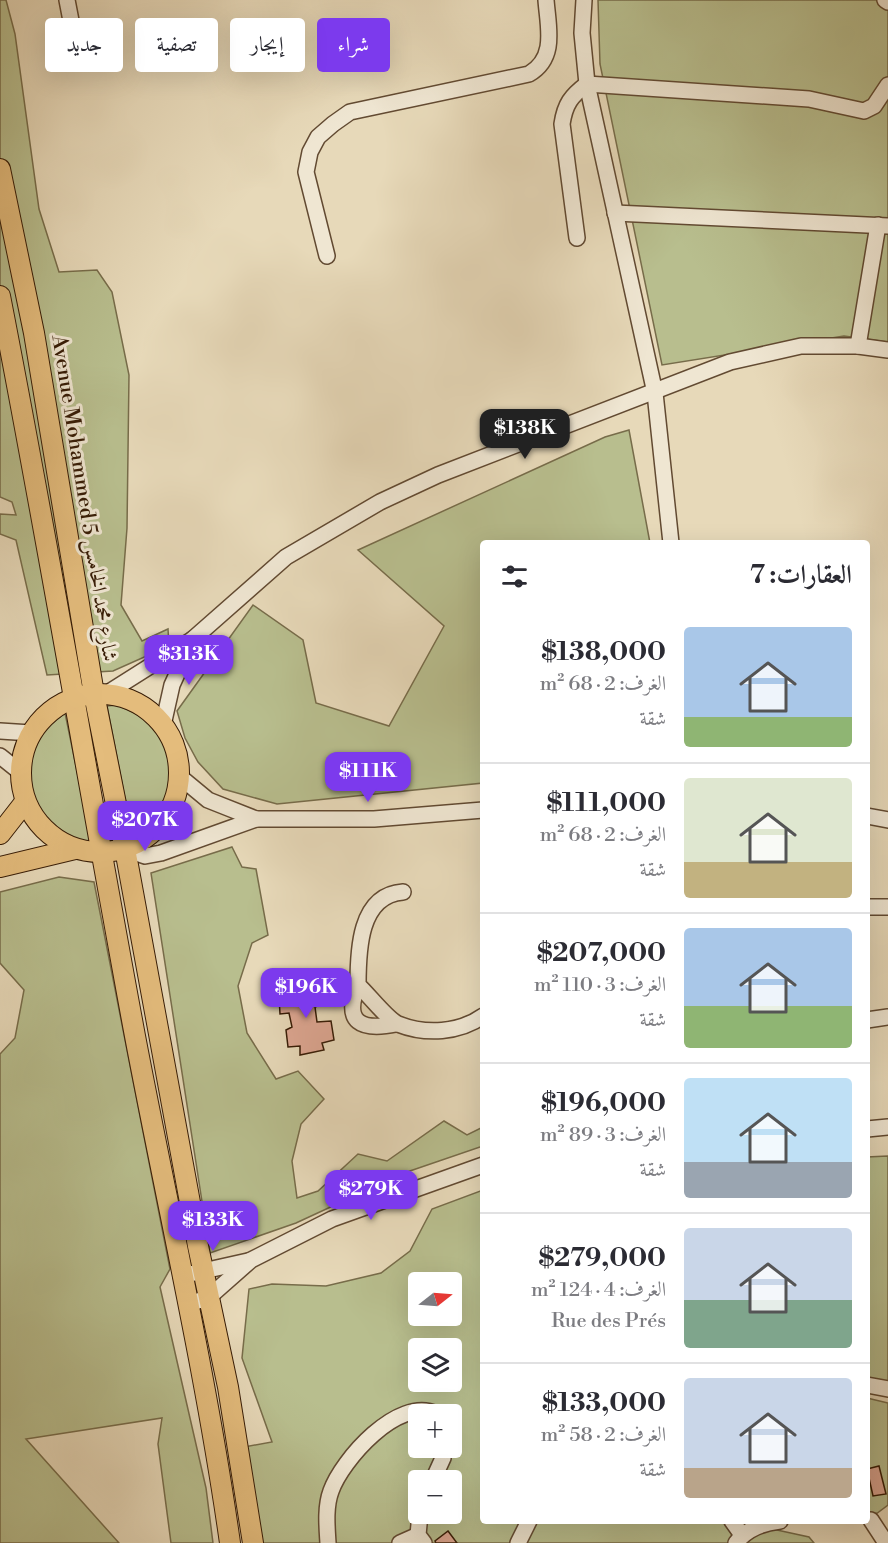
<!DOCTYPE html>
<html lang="ar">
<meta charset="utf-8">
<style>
:root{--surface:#fff;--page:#f2f2f3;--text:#2b2b33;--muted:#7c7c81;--line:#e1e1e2;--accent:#7c3aed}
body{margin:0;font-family:"Libre Bodoni",Amiri,serif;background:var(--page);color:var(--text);direction:rtl;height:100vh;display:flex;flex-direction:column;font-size:22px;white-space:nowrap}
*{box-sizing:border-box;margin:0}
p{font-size:20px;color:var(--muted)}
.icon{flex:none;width:33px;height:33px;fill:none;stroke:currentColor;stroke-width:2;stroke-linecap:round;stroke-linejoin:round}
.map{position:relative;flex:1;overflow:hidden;direction:ltr}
.drawer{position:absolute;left:480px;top:540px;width:390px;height:984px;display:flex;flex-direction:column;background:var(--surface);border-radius:6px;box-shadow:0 6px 24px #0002;direction:rtl}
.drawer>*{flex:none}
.hud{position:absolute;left:18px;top:18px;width:372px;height:54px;direction:rtl;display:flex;gap:12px}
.needle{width:39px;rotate:73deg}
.controls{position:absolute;left:408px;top:1272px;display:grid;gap:12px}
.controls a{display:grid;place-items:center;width:54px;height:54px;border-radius:6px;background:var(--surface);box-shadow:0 6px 24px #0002;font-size:30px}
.price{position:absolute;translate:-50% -51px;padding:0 14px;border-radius:12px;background:var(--accent);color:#fff;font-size:20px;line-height:39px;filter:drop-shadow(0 2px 3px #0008)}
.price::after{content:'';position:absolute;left:50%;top:36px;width:18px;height:14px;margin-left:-9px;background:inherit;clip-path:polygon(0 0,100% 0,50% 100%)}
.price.on{background:#222;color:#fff}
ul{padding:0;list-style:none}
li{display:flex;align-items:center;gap:18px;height:150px;padding:0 18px}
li+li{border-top:2px solid var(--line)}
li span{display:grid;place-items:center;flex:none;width:168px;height:120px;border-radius:6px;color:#555}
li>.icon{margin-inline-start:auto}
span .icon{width:72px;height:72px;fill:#fffc;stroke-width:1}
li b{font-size:26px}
h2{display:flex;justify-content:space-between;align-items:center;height:72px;padding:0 18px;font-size:26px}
.pill{padding:0 21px;border-radius:6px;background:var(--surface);box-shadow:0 6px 24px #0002;font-size:21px;line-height:54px}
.pill.on{background:var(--accent);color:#fff}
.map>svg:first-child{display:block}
.green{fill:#b8be8e;stroke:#776c4a;stroke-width:1.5;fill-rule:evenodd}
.building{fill:#dea793;stroke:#361b05;stroke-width:1.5}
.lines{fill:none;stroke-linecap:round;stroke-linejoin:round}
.minor-casing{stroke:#624a32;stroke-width:18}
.major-casing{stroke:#361b05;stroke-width:22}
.minor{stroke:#efe6d2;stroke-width:15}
.major{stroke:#e4bc7c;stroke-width:20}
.labels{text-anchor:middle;stroke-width:6;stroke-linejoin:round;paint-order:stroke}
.street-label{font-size:21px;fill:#361b05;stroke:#efe6d2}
</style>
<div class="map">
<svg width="888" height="1543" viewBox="0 0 888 1543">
<rect width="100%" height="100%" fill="#e7d9b9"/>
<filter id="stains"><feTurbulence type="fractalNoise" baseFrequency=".00333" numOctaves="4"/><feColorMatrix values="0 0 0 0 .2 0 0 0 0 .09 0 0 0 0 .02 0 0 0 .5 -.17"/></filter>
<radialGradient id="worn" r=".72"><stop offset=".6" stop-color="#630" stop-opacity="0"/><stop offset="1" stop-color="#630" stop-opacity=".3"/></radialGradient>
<!-- green -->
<g class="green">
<polygon points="0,0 6,0 15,34 39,209 59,272 97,270 112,292 129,375 127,528 121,605 142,641 168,629 169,646 113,671 47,675 16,540 0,534 0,514 16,515 12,502 0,497"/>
<polygon points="598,0 888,0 888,342 844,336 662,365 600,64"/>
<polygon points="629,430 650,543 483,543 483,783 277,804 223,789 198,762 185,738 177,711 253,605 303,640 316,703 389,726 444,626 358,550 605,437"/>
<path d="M117 705C133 712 149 719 159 734 182 769 169 817 132 834L107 706Z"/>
<path d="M65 713 92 844C39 830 10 781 44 732 49 725 58 719 65 713Z"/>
<polygon points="232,847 242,867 256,869 268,935 252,943 238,986 247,1033 276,1079 298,1071 324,1099 301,1124 292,1161 297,1198 318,1191 358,1154 387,1161 444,1121 467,1135 483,1127 483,1146 404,1173 296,1223 210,1253 151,873"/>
<polygon points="59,877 94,882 170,1269 160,1287 206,1488 213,1543 171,1543 158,1444 162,1418 26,1439 119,1543 0,1543 0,1054 15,1038 24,990 0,963 0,892"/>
<polygon points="888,1156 888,1386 867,1381 867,1157"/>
<path d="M483 1190V1521H736L740 1526H759L809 1537 814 1543H262L244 1447 272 1442 242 1358 249 1289 272 1284 326 1286 381 1273 410 1251 432 1209ZM418 1282H452V1316H418ZM418 1348H452V1382H418ZM418 1414H452V1448H418ZM418 1480H452V1514H418Z"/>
<polygon points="867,1398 888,1403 888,1505 872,1517 867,1516"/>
</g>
<!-- building -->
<g class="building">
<polygon points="304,985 306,991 323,987 327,1003 315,1007 317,1022 331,1021 334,1040 322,1043 324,1050 300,1055 300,1046 288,1047 286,1030 292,1027 289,1013 280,1014 279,997 288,994 287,987"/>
<polygon points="879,1466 886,1494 873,1496 867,1469"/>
<polygon points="448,1531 457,1543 436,1543 435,1541"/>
</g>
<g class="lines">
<defs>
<g id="minor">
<polyline points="67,0 78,57"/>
<polyline points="584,0 582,33 587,84 655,393 671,543"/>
<polyline points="885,0 888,2"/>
<polyline points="615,213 888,226"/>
<path d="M577 238 562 124C565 104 571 96 587 84L809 99 864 111 874 106 888 85"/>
<path d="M327 256 306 172 310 152 318 137 333 124 350 112 529 74C557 58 548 27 546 0"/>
<polyline points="858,346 878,225"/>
<polyline points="106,694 193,639 286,557 380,502 438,475 730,362 801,346 858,346 888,350"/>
<polyline points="163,725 172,685 193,639"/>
<polyline points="0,731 31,733"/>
<polyline points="0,756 20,772"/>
<polyline points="179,776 208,800 256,819"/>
<polyline points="867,816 888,820"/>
<polyline points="125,849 145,856 161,853 256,819 374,819 483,810"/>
<path d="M403 892C359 895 358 951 358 985 368 994 387 1019 398 1024 426 1035 459 1033 483 1016"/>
<polyline points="867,907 888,907"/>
<path d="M358 985C343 1023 361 1031 396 1024"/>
<polyline points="867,1020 888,1017"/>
<polyline points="867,1129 888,1127"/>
<polyline points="181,1276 248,1261"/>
<polyline points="187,1305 209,1297 251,1260 332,1219 483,1165"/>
<polyline points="867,1385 888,1389"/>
<polyline points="433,1480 443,1458 444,1448"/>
<polyline points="420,1514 418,1535 424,1543"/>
<polyline points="871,1520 886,1543"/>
<polyline points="732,1521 742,1535"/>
<path d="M328 1543C327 1527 325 1507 331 1491 342 1460 398 1396 436 1414"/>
<polyline points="400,1543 418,1535"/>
<polyline points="518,1543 529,1521"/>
<path d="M736 1543C747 1528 763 1523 780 1521"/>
</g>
<g id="major">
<polyline points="0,169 34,333 94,694 125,849 198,1246 228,1387 253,1543"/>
<path d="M0 296C48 542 89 789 135 1036 167 1205 206 1373 230 1543"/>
<circle cx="100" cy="773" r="79"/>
<polyline points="0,834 25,802"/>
<polyline points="0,867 75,849"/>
</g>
</defs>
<!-- minor casing -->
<use href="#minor" class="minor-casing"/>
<!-- major casing -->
<use href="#major" class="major-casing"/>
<!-- minor -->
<use href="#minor" class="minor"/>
<!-- major -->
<use href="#major" class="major"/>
</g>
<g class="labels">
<!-- street labels -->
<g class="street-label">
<text transform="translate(85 498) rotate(81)" y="7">Avenue Mohammed 5 شارع محمد الخامس</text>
</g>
</g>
<rect width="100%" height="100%" filter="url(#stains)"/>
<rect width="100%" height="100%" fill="url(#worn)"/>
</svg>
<div class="controls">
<a><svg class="needle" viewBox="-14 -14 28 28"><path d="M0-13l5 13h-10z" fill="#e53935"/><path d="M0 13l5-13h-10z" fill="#7c7c81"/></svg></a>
<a><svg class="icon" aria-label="layers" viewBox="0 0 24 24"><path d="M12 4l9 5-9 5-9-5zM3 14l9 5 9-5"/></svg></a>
<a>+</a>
<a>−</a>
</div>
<b class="price on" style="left:525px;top:460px">$138K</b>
<b class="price" style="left:189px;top:686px">$313K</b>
<b class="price" style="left:368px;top:803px">$111K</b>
<b class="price" style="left:145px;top:852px">$207K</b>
<b class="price" style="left:306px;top:1019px">$196K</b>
<b class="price" style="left:371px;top:1221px">$279K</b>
<b class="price" style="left:213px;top:1252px">$133K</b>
<div class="hud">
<a class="pill on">شراء</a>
<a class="pill">إيجار</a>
<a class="pill">تصفية</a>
<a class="pill">جديد</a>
</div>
<section class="drawer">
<h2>العقارات: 7<svg class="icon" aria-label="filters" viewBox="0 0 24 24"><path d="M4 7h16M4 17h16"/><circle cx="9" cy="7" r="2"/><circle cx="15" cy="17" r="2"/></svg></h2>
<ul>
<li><span style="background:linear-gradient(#a9c7e8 75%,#8fb573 0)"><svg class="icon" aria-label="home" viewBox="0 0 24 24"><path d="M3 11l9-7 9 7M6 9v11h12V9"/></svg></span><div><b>$138,000</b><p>الغرف: 2 · 68 m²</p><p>شقة</p></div></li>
<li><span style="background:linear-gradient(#dfe7d0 70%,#c2b280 0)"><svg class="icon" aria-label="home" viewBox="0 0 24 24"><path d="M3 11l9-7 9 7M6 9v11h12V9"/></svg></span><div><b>$111,000</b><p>الغرف: 2 · 68 m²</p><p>شقة</p></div></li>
<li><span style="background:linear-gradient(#a9c7e8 65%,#8fb573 0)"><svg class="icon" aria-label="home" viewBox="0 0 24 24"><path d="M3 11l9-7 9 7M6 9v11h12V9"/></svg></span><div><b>$207,000</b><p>الغرف: 3 · 110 m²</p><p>شقة</p></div></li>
<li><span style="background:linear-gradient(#bfe0f5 70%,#9aa5b1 0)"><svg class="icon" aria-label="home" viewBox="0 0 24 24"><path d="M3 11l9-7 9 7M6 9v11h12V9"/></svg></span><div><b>$196,000</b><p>الغرف: 3 · 89 m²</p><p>شقة</p></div></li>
<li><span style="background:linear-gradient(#c9d6e8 60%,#7fa58c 0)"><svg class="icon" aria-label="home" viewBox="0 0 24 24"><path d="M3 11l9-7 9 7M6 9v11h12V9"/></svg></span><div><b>$279,000</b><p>الغرف: 4 · 124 m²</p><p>Rue des Prés</p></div></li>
<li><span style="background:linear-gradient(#c9d6e8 75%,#b9a48a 0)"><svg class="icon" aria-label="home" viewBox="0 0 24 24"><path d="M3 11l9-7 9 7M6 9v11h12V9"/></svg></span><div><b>$133,000</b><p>الغرف: 2 · 58 m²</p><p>شقة</p></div></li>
</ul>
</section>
</div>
